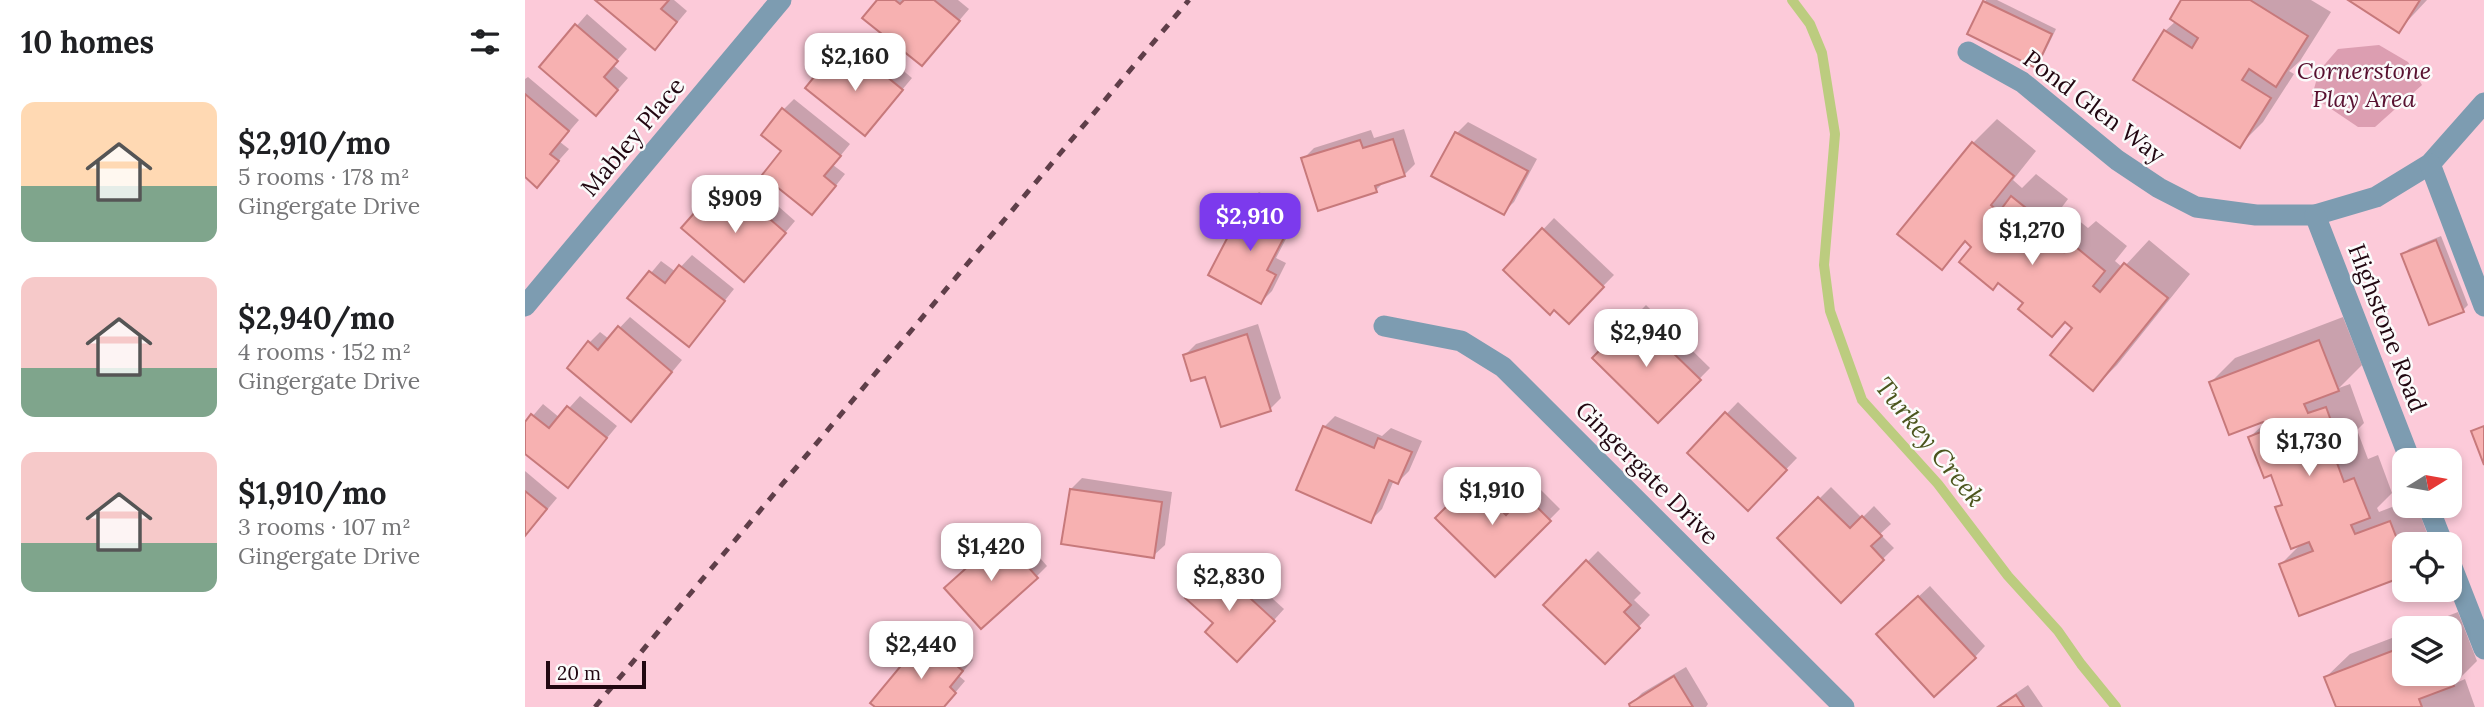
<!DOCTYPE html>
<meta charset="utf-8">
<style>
:root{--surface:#fff;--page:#f2f2f2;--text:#202124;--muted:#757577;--accent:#7c3aed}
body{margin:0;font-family:Lora,serif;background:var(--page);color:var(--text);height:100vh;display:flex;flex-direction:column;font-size:26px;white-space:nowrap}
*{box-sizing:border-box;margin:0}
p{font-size:23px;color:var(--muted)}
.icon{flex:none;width:38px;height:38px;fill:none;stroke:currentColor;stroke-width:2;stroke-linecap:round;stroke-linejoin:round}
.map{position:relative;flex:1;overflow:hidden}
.drawer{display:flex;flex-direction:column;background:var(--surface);width:525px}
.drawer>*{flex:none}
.needle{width:46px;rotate:79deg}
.tools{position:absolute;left:1867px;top:448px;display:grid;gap:14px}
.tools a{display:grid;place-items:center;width:70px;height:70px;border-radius:14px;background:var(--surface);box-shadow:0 4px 10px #0003;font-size:35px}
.scale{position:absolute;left:21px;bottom:18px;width:100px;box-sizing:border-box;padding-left:7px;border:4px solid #220711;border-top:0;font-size:19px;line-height:24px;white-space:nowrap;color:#220711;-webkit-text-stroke:5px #fbfbfb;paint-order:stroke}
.price{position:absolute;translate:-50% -60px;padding:0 16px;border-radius:14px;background:#fff;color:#222;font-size:23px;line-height:46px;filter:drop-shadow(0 2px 4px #0008)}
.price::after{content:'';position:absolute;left:50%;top:42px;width:21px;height:16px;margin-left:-10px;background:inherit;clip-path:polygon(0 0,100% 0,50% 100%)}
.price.on{background:var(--accent);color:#fff}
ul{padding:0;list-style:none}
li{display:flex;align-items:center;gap:21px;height:175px;padding:0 21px}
li span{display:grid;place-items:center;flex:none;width:196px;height:140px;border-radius:14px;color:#555}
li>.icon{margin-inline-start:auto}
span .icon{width:84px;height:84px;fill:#fffc;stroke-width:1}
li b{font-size:30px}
h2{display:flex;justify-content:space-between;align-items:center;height:84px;padding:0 21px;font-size:30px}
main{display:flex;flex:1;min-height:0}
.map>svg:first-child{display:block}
.green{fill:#dc9eb1}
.shadow{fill:#0003}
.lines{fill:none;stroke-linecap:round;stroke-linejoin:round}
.stream{stroke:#bccc7f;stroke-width:10}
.building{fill:#f7b1b1;stroke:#c7797b;stroke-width:2}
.street{stroke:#7d9cb1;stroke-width:21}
.rail{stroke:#5f3e49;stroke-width:5;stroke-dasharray:9 9;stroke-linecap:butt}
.labels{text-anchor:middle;stroke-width:5;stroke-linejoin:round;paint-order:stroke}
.park-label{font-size:24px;font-style:italic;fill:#581130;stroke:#fbfbfb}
.street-label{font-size:24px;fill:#220711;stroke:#fbfbfb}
.water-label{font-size:26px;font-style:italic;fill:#4b551d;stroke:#fbfbfb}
</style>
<main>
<section class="drawer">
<h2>10 homes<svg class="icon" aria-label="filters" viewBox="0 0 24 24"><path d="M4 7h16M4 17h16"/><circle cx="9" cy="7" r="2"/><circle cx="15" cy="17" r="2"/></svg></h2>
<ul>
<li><span style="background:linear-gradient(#ffd9b3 60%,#7fa58c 0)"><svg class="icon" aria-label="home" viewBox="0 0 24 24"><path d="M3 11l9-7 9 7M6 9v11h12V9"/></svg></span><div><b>$2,910/mo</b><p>5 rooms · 178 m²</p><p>Gingergate Drive</p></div></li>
<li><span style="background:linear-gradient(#f6c9c9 65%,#7fa58c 0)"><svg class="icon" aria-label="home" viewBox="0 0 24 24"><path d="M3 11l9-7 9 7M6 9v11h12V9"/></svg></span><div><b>$2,940/mo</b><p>4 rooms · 152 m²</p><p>Gingergate Drive</p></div></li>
<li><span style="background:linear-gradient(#f6c9c9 65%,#7fa58c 0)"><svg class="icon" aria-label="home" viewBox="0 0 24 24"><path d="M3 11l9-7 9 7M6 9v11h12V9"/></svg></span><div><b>$1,910/mo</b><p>3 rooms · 107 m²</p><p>Gingergate Drive</p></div></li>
</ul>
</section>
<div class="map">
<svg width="1959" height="707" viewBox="0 0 1959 707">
<rect width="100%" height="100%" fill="#fccad9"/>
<!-- green -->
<polygon class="green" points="1854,45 1883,62 1897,85 1850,127 1833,127 1787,96 1794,71 1813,49"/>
<!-- shadow -->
<g class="shadow">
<polygon points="73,0 149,0 162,11 140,37"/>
<polygon points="354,0 433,0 444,9 397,64"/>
<polygon points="1461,0 1472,0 1531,29 1516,60 1511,66 1445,34"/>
<polygon points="1658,0 1786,0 1806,12 1775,61 1764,71 1769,74 1738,122 1714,146 1640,31 1651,21"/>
<polygon points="1826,0 1902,0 1874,30"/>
<polygon points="62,14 102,49 88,65 103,78 81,103 16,67"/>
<polygon points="346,44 387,78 340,134 303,62 314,52 329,63"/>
<polygon points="3,77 54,120 35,142 44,149 12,185 0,175 0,79"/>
<polygon points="269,99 325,144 308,165 320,174 298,202 259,151 258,110"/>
<polygon points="1472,119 1511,151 1488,180 1497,188 1511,174 1543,199 1537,207 1563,228 1571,221 1602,246 1590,261 1598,268 1624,240 1665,274 1592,365 1568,389 1549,327 1541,321 1500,303 1442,241 1416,268 1448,143"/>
<polygon points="943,122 1012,159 989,202 978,213 909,175 932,133"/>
<polygon points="879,129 890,164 879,175 861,180 851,190 778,159 789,148 846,130 849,138"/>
<polygon points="228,184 270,221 230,269 180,203 191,192 207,207"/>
<polygon points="734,192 774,214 751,258 761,263 747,291 736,302 723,203"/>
<polygon points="1029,218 1089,275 1044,321 980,270"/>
<polygon points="1916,236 1943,305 1938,310 1878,254 1884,249"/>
<polygon points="167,255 209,289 174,333 105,298 136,261 151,272"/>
<polygon points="1121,305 1185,368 1133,421 1069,358"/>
<polygon points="105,317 157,360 117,408 64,343 75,332 84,339"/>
<polygon points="1818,317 1837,365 1814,388 1825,384 1839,423 1832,430 1843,459 1853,455 1867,493 1852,508 1854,512 1880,502 1880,506 1892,506 1906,544 1880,544 1880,574 1756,564 1778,542 1752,508 1758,502 1747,473 1725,437 1745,418 1686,382 1710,358"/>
<polygon points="733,324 756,398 745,409 682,375 660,355 671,344"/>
<polygon points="55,396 92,426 42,486 0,451 0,425 18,404 35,418"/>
<polygon points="1213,402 1272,458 1223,509 1164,453"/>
<polygon points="810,416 857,436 866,428 897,441 884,471 873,482 869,480 857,509 846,520 773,489 799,427"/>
<polygon points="0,471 32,498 0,536"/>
<polygon points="959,471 993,505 1012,486 1035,509 970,575 913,518"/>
<polygon points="557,478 647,492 640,545 628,556 546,489"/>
<polygon points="1306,487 1337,518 1349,506 1366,524 1355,534 1369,548 1316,600 1255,538"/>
<polygon points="488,527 522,566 511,577 433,577"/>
<polygon points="1073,551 1116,593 1109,600 1125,615 1080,662 1020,605"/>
<polygon points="701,556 759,609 723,649 690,567"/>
<polygon points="1405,586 1460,646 1450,657 1364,624"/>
<polygon points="1933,612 1952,661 1929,684 1940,679 1950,707 1813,707 1801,677 1825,654 1880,633 1880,674 1925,674 1925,628 1892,628"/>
<polygon points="411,629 448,660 434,676 440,681 418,707 353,707 400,640"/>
<polygon points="1161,667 1183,704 1181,707 1107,707 1106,704 1117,693"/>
<polygon points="1503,685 1518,707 1471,707"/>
</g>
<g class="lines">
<!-- stream -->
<polyline class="stream" points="1267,0 1285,24 1297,53 1310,134 1299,265 1305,311 1337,400 1413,484 1483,576 1533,631 1556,664 1591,707"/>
</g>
<!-- building -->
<g class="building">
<polygon points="70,0 144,0 136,9 152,22 130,50"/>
<polygon points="352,0 370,0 375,4 379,0 409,0 435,21 397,66 337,18"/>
<polygon points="1656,0 1725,0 1783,36 1751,87 1724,69 1717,80 1746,98 1715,148 1608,80 1639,30 1667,48 1673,38 1645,19"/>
<polygon points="1823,0 1895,0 1874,33"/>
<polygon points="1458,1 1527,34 1511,68 1442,34"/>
<polygon points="50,24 93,61 79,77 93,90 71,116 14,67"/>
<polygon points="334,54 378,90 340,136 280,88 302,61 318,74"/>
<polygon points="0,94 44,131 25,154 34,161 12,188 0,177"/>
<polygon points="257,108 316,156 299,176 311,186 287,215 237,175 256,151 236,135"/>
<polygon points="930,132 1003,171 979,215 906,176"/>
<polygon points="868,139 880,176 850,186 852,192 793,211 776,158 835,140 838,148"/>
<polygon points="1447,142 1489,176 1466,205 1474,212 1486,196 1521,224 1514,232 1539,252 1546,243 1580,271 1568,286 1575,292 1599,263 1643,298 1568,391 1525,355 1547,328 1540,322 1527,337 1493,309 1498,303 1473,283 1468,290 1434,262 1446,247 1440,241 1417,270 1372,234"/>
<polygon points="216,194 261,233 219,282 156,228 179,202 196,217"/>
<polygon points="721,202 765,226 742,270 751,275 736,304 683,275"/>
<polygon points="1017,228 1079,287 1044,324 1029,310 1025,315 978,270"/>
<polygon points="1911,240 1939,312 1904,325 1876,254"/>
<polygon points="154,265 200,301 164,347 102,298 124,271 140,283"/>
<polygon points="1109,315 1176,380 1133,423 1067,358"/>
<polygon points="93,326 147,372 106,422 42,368 63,341 73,350"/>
<polygon points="722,334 746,411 696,427 680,377 666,381 658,355"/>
<polygon points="1794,340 1814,391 1779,404 1783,413 1801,407 1816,448 1808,452 1819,482 1829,478 1845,518 1826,525 1830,534 1865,521 1880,560 1880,576 1774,616 1754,564 1788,551 1784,542 1766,549 1750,507 1757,505 1746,475 1739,478 1723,437 1741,430 1738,422 1704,435 1684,382"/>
<polygon points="42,406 82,438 43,488 0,454 0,422 6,414 24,428"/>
<polygon points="1200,412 1262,470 1223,511 1162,453"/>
<polygon points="798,426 849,448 853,438 887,452 873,484 864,480 846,523 771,490"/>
<polygon points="1959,426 1959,465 1946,431"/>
<polygon points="947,481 981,515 1000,495 1026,521 970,577 910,518"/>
<polygon points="545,489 637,502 629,558 536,544"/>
<polygon points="0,491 22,509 0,536"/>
<polygon points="1293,497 1325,528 1337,516 1357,536 1346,546 1359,560 1316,603 1252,538"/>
<polygon points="476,537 513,578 456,629 419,588"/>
<polygon points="1061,560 1106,605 1099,612 1115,628 1080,664 1018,605"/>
<polygon points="689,565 750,621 712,662 680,632 688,623 660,598"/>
<polygon points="1393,596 1451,658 1409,697 1351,634"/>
<polygon points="399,638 438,671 425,687 431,693 419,707 350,707 345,703"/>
<polygon points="1880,646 1880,674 1924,674 1929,686 1894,699 1897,707 1811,707 1799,677"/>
<polygon points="1149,676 1168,707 1105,707 1104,704"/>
<polygon points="1491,695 1499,707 1473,707"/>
</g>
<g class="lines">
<!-- street -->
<g class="street">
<polyline points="1443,52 1497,82 1592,160 1634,188 1671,207 1731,215 1790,215 1851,197 1905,164 1959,103"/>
<polyline points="1905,164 1959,306"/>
<polyline points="1790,215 1885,460"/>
<polyline points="0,306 256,0"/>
<polyline points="859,326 936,341 978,367 1319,707"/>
<polyline points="1903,506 1918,544"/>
<polyline points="1925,562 1959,649"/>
</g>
<!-- rail -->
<polyline class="rail" points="70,707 664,0"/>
</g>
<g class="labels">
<!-- park labels -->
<g class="park-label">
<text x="1839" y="79">Cornerstone<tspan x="1839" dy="28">Play Area</tspan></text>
</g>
<!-- street labels -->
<g class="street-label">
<text transform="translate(1569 107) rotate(37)" y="8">Pond Glen Way</text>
<text transform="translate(108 137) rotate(-50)" y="8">Mabley Place</text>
<text transform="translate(1862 328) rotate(69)" y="8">Highstone Road</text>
<text transform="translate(1122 473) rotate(45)" y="8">Gingergate Drive</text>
</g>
<!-- water labels -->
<g class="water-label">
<text transform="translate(1405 442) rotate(51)" y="9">Turkey Creek</text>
</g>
</g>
</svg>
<div class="tools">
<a><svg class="needle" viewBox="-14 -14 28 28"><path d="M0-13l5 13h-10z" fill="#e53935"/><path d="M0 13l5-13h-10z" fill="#757577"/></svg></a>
<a><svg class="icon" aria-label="locate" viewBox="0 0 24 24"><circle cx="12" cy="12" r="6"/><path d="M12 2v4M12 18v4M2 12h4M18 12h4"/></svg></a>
<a><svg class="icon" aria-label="layers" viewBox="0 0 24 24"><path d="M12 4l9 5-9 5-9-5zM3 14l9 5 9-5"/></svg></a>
</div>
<div class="scale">20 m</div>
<b class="price" style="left:330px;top:93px">$2,160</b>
<b class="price" style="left:210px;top:235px">$909</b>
<b class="price on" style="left:725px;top:253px">$2,910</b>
<b class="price" style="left:1507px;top:267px">$1,270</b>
<b class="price" style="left:1121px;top:369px">$2,940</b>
<b class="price" style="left:1784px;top:478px">$1,730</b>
<b class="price" style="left:967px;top:527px">$1,910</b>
<b class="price" style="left:466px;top:583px">$1,420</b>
<b class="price" style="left:704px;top:613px">$2,830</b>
<b class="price" style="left:396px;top:681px">$2,440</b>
</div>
</main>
